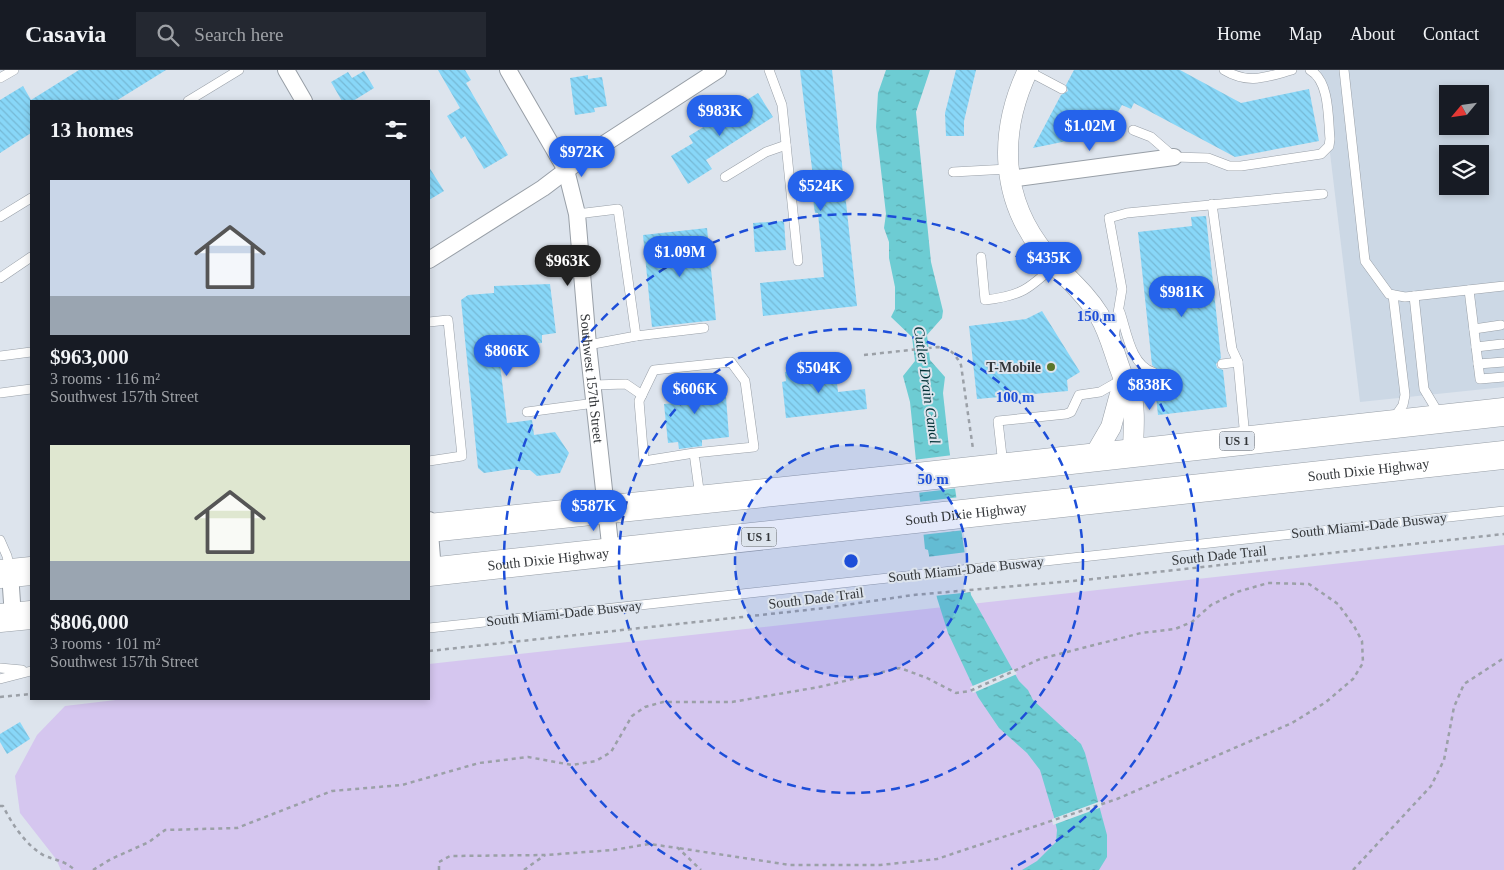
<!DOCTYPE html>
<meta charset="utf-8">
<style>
:root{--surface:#171b24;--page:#242831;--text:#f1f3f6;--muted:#9ea1a6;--line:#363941;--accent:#2563eb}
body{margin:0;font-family:"Times New Roman",serif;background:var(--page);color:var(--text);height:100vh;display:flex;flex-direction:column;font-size:19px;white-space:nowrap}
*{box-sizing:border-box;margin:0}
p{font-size:16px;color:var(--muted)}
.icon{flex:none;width:28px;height:28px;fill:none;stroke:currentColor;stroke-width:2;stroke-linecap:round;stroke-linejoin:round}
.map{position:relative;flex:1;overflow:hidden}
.drawer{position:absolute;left:30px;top:30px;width:400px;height:600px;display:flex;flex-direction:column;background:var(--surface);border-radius:0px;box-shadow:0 2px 8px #0003}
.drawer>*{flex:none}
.needle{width:32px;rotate:241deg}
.fabs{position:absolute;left:1439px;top:15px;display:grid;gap:10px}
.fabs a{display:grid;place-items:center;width:50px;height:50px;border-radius:0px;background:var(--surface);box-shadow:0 2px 8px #0003;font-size:25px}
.price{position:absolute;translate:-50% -42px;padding:0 11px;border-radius:18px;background:var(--accent);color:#fff;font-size:16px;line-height:32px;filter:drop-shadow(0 1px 2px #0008)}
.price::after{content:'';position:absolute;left:50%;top:30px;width:15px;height:11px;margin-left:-8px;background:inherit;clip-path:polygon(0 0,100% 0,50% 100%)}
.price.active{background:#222;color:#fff}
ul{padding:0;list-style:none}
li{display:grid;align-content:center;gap:10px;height:265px;padding:0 20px}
li span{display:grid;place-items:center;height:155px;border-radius:0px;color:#555}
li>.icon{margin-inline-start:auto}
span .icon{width:90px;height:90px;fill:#fffc;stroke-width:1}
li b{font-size:21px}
h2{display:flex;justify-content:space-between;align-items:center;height:60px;padding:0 20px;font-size:21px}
header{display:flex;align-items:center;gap:30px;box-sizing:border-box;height:70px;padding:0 25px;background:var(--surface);border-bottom:1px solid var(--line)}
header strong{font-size:24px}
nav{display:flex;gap:28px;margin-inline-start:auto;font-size:18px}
.search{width:350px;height:45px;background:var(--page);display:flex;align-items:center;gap:12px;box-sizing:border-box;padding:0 18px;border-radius:0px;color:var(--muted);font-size:19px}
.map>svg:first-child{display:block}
.built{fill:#ccd8e5;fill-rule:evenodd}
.green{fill:#d5c6ef}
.water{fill:url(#water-ripples)}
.pier{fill:#dde4ed}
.building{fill:url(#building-back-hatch)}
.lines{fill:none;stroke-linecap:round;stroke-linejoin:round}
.service-casing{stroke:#989fa7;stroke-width:10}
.minor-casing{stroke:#989fa7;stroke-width:18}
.tertiary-casing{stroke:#989fa7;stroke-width:21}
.trunk-casing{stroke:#989fa7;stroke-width:29}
.path{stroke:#9ba0a7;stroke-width:2.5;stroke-dasharray:4 4;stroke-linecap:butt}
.service{stroke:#fff;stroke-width:9}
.minor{stroke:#fff;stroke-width:16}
.tertiary{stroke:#fff;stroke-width:20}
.trunk{stroke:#fff;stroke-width:28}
.ring{fill:none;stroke:#1d4ed8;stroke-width:2.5;stroke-dasharray:9 6}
.poi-dot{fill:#5b762a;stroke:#dde4ed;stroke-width:2}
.labels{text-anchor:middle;stroke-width:4;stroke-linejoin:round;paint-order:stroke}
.shield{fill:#dde4ed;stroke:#666a6f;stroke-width:1}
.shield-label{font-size:12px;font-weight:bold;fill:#333639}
.poi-label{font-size:14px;font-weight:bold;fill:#333639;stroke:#dde4ed;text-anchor:end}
.street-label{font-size:14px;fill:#333639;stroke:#dde4ed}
.water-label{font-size:15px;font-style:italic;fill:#013135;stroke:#dde4ed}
.centre{fill:#1d4ed8;stroke:#dde4ed;stroke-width:2.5}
.ring-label{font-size:15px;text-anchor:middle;font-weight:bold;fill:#1d4ed8;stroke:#dde4ed;stroke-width:4;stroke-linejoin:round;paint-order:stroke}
</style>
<header>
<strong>Casavia</strong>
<div class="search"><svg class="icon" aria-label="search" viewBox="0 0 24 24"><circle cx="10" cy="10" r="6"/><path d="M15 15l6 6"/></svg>Search here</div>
<nav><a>Home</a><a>Map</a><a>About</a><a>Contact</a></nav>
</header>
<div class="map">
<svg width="1504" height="800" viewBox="0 0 1504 800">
<defs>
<pattern id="water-ripples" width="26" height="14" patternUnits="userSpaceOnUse" patternTransform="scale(1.25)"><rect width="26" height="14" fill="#6dccd3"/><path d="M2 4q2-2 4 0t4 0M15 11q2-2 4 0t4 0" fill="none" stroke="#5aa6ac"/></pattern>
<pattern id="building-back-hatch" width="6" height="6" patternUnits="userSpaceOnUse" patternTransform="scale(1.25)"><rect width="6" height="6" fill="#88d7f8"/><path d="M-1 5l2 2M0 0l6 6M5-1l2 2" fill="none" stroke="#76b9d5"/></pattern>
</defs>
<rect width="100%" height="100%" fill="#dde4ed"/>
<!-- built -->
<path class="built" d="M1320 0H1504V317L1360 332ZM1448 24H1480V56H1448ZM1448 84H1480V116H1448Z"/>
<!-- green -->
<polygon class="green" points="1504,475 1504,800 61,800 56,789 20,743 15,706 37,665 65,636 124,629 429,629 429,594"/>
<!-- water -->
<polygon class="water" points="886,0 930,0 916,42 931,192 943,241 942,248 927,265 930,290 945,307 943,323 949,378 971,525 1019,611 1028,620 1033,630 1081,674 1085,683 1107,765 1107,787 1099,800 1022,800 1037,791 1056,772 1057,760 1054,747 1040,700 1027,683 999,658 978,627 948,563 937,528 928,480 925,479 910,332 903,306 915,291 912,267 891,247 895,239 895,217 889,188 889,172 884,158 886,144 876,57 878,23"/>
<!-- pier -->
<g class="pier">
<polygon points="953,385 959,418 917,423 913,390"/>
<polygon points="960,427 965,460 921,465 918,432"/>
<polygon points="967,482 972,522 934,526 927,487"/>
<polygon points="1014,599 1017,604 973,623 970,617"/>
<polygon points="1101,731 1102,737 1053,755 1052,749"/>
</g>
<!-- building -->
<g class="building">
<polygon points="79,0 166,0 116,31 31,31 31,63 0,83 0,30 23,16 31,30"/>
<polygon points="438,0 465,0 471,10 466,13 508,85 484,99 465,66 461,69 447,46 460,38"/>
<polygon points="800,0 832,0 857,236 763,246 760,213 824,207 818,143 815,143 811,116 814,115"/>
<polygon points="956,0 976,0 964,51 964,66 946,66 945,43"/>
<polygon points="1074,0 1180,0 1241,33 1309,19 1319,71 1235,87 1134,33 1131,39 1122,35 1106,63 1033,78 1061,25 1068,21 1066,15"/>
<polygon points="364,1 374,18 353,31 342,31 331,12 348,2 352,8"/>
<polygon points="588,5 588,9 602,7 607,36 594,38 595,42 575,45 570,8"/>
<polygon points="758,23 773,47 706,90 712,99 688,114 671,86 693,73 689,66"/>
<polygon points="429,97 444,121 429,130"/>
<polygon points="1206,146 1221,288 1216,294 1217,298 1223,300 1227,337 1158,345 1154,308 1158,305 1159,301 1152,295 1138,162 1192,156 1191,147"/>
<polygon points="784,151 786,180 755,182 753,153"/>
<polygon points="707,158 716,250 652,257 643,165"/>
<polygon points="550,214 556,263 542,265 542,273 498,277 507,353 532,350 534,365 555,362 569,383 560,403 537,406 530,400 521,400 518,398 484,403 478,398 461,230 468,225 494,223 494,216"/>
<polygon points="1042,241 1080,302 1067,310 1068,321 977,329 969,256 1026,249"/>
<polygon points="835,296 838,322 865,319 867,339 786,348 782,312 786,311 785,302"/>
<polygon points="701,305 703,330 726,327 729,367 702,370 702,376 679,379 678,372 668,373 664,334 675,333 673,308"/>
<polygon points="20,652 30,669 7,684 0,672 0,664"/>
</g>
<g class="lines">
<defs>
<g id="service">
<polyline points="769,0 782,35 798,191"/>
<path d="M1224 0C1249 15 1266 7 1292 0"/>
<polyline points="1344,0 1365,191 1389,224 1405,227 1504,216"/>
<polyline points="1028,1 1062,19"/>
<polyline points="0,8 14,0"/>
<polyline points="188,31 239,0"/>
<path d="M1133 60 1151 67 1174 87 1208 88 1229 96H1241L1321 84 1329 76 1330 69C1328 49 1330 11 1310 0"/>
<polyline points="953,102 1008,99"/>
<polyline points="725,107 766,82 786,75"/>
<polyline points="1212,134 1232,279 1238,292 1245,368"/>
<polyline points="577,144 618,139 636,266 588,275"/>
<polyline points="0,147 31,128"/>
<path d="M981 187 985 230C1021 226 1029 219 1055 195"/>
<polyline points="0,208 31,187"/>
<polyline points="1469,220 1480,309 1504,307"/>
<polyline points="1393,225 1405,325 1403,335 1394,348"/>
<polyline points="1414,226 1424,319 1439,344"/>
<path d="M1120 242C1127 263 1131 295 1153 302"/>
<polyline points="429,252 448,250 462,386 429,391"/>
<polyline points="1474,259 1501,255"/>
<polyline points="636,266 704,258"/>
<polyline points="1114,267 1122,219 1109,148 1127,143 1323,124"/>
<polyline points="1476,277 1502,274"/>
<polyline points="0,286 31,282"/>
<polyline points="1222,294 1238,292"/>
<polyline points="1478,294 1504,292"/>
<polyline points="593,315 626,314 642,325"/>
<polyline points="0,323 31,319"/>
<polyline points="527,342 595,333"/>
<polyline points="694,383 644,391 639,331 654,300 731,292 745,311 754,377 694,383 700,427"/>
<polyline points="1003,395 998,351 1066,344 1071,342 1079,325 1100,322 1121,310"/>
<polyline points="0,470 7,486 10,500"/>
<polyline points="429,558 1504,441"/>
<polyline points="0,598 22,600"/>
<polyline points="0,609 31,601"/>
</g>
<g id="minor">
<polyline points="286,0 304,31"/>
<path id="s1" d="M508 0 566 100 577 144 588 275 611 483"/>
<polyline points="1010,109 1174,87"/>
<polyline points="429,190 543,118 584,87 718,0"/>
<polyline points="429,450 433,501"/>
<polyline points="10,503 13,547"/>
</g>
<g id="tertiary">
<path d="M1028 0C998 63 1000 130 1046 185 1064 206 1085 222 1099 245 1111 265 1115 288 1124 309 1126 314 1130 318 1131 323 1136 342 1133 364 1133 383"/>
<polyline points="1093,388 1111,357 1124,309"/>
</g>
<g id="trunk">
<polyline points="429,458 899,409 1504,342"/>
<path id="s2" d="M429 502 1504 385"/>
<polyline points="0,504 31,501"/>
<polyline points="0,548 31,545"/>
</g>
</defs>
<!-- service casing -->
<use href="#service" class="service-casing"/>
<!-- minor casing -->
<use href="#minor" class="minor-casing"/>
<!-- tertiary casing -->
<use href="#tertiary" class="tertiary-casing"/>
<!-- trunk casing -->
<use href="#trunk" class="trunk-casing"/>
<!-- path -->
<g class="path">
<path d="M864 285 938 277C951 278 955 284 961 295L973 379"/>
<polyline points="429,581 825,538 913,525 1084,510 1504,464"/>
<polyline points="0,627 31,624"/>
<path d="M0 736H3C12 754 25 774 43 785 56 791 62 789 75 800"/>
<polyline points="93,800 111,789 149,772 165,760 237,758 332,721 402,715 479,693 528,687 572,695 596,691 611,682 632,646 645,637 663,632 732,632 819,617 900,598 927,608 956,623 970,621 1040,589 1141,563 1175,559 1192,552 1211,535 1237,522 1268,513 1309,514 1338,534 1354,556 1362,571 1363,593 1353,609 1326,632 1292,653 1117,729 937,789 880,795 790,795 678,778"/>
<polyline points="439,800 439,792 450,786 546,785 613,780 649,774 678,778 701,800"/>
<polyline points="524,800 545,785"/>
<polyline points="1353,800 1431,716 1444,690 1454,637 1464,614 1504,588"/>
</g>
<!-- service -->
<use href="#service" class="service"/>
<!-- minor -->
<use href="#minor" class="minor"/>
<!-- tertiary -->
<use href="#tertiary" class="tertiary"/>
<!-- trunk -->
<use href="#trunk" class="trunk"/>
</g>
<!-- distance rings -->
<circle cx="851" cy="491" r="116" fill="#1d4ed8" fill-opacity=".12"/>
<g class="ring">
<circle cx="851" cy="491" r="116"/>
<circle cx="851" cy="491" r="232"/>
<path d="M691 799A347 347 0 1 1 1011 799"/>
</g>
<!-- markers -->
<circle class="poi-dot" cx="1051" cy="297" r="5"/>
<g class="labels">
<!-- shield labels -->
<g class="shield">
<rect x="1219.5" y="361.5" width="35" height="19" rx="4"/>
<rect x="741.5" y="457.5" width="35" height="19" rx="4"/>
</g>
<g class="shield-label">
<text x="1237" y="375">US 1</text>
<text x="759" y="471">US 1</text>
</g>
<!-- poi labels -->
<g class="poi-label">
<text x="1041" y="302">T-Mobile</text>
</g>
<!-- street labels -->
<g class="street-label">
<text dy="5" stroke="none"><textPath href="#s1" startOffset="326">Southwest 157th Street</textPath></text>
<text dy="5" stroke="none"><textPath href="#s2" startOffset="945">South Dixie Highway</textPath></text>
<text dy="5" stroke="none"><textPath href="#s2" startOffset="540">South Dixie Highway</textPath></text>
<text transform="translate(1369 455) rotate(-6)" y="5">South Miami-Dade Busway</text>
<text transform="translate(1219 485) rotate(-6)" y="5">South Dade Trail</text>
<text dy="5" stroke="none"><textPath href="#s2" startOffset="120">South Dixie Highway</textPath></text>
<text transform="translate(966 499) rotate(-6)" y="5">South Miami-Dade Busway</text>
<text transform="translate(816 528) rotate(-7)" y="5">South Dade Trail</text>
<text transform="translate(564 543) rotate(-6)" y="5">South Miami-Dade Busway</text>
</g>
<!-- water labels -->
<g class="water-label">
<text transform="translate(927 315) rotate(82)" y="5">Cutler Drain Canal</text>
</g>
</g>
<circle cx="851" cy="491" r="8" class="centre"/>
<g class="ring-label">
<text x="1096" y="251">150 m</text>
<text x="1015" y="332">100 m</text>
<text x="933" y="414">50 m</text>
</g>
</svg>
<div class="fabs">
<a><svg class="needle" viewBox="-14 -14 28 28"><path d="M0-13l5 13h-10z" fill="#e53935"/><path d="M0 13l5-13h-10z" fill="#9ea1a6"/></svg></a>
<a><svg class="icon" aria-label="layers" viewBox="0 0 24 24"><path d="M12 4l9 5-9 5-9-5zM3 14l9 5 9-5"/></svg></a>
</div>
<b class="price" style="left:720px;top:67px">$983K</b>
<b class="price" style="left:1090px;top:82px">$1.02M</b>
<b class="price" style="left:582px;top:108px">$972K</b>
<b class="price" style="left:821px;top:142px">$524K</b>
<b class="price" style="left:680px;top:208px">$1.09M</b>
<b class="price" style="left:1049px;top:214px">$435K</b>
<b class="price active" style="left:568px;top:217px">$963K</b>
<b class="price" style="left:1182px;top:248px">$981K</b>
<b class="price" style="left:507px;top:307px">$806K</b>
<b class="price" style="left:819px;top:324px">$504K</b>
<b class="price" style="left:1150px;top:341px">$838K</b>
<b class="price" style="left:695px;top:345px">$606K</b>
<b class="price" style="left:594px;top:462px">$587K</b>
<section class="drawer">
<h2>13 homes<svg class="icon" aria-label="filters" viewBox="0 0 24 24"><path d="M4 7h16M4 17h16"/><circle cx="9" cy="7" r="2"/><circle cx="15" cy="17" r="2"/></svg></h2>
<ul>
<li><span style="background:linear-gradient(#c9d6e8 75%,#9aa5b1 0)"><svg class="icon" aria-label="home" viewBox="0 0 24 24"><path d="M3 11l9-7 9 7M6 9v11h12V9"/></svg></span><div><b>$963,000</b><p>3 rooms · 116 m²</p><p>Southwest 157th Street</p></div></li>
<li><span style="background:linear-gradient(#dfe7d0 75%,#9aa5b1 0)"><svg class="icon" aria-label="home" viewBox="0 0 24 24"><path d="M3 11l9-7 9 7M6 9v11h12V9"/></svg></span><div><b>$806,000</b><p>3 rooms · 101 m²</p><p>Southwest 157th Street</p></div></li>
</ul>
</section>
</div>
